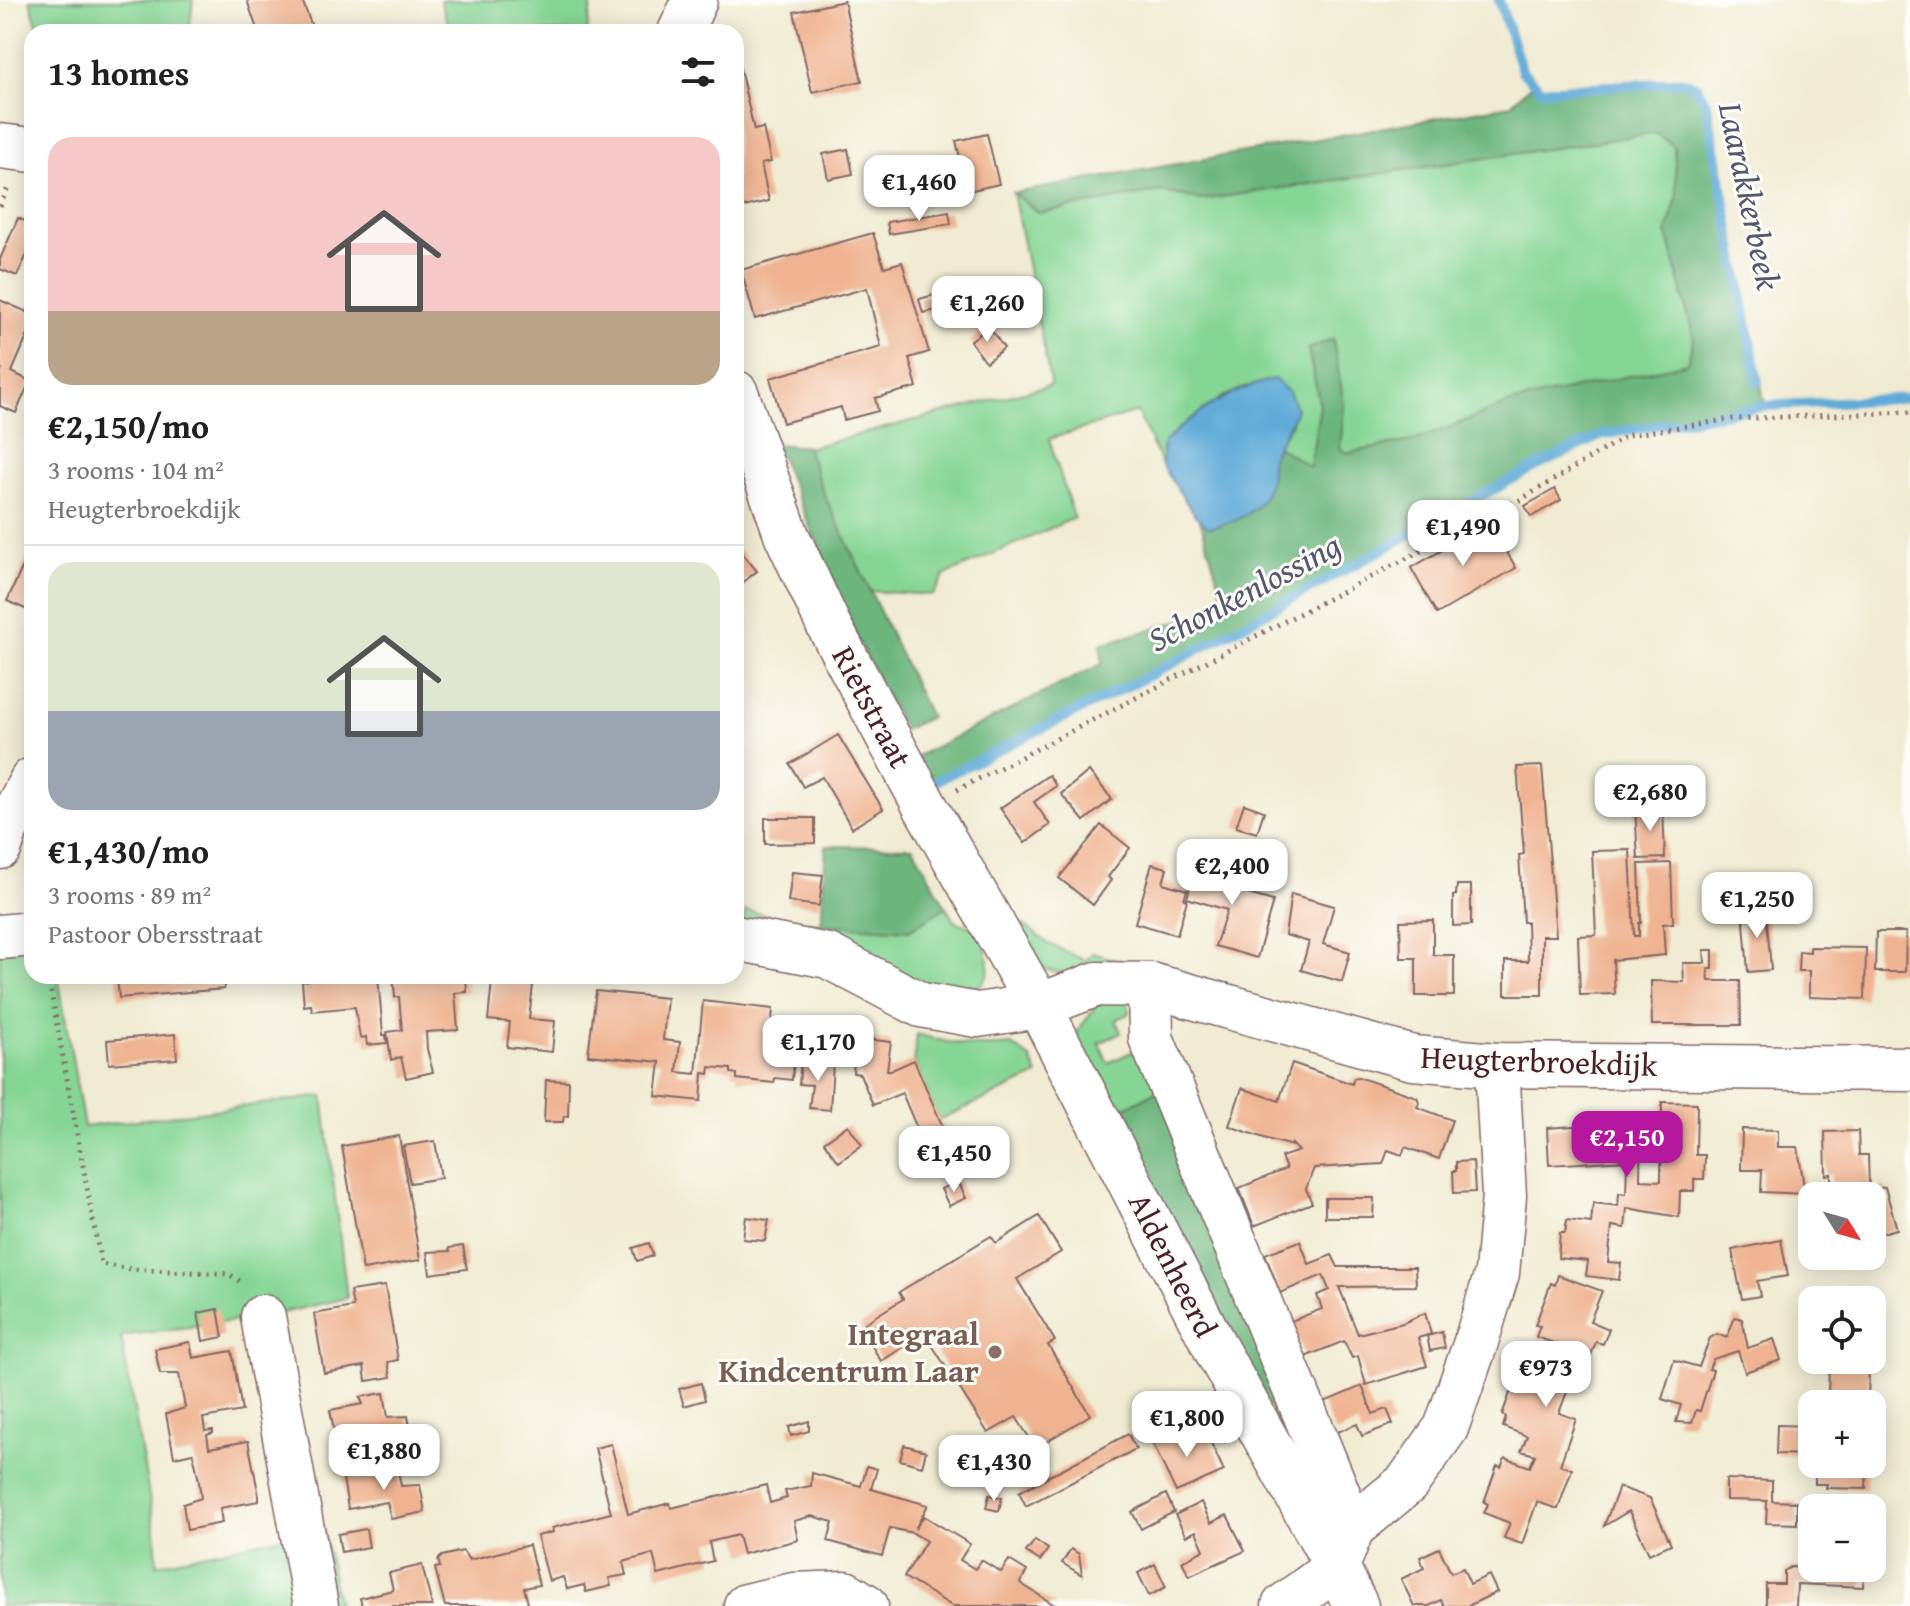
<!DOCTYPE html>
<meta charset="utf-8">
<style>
:root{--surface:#fff;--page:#f2f2f2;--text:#202124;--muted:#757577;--line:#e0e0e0;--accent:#b5179e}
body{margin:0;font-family:"Gentium Book Plus",serif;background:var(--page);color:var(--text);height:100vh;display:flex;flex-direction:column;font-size:30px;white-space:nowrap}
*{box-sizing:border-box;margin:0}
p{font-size:26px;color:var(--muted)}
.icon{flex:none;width:44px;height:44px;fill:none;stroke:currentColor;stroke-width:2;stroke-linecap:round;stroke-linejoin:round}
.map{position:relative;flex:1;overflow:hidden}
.details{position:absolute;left:24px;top:24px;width:720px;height:960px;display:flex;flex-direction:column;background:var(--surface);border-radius:24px;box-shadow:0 4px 20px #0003}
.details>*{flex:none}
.needle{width:52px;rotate:127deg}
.buttons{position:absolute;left:1798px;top:1182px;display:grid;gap:16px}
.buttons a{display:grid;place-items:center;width:88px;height:88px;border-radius:16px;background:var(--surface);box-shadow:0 4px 20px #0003;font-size:40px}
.price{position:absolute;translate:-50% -68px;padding:0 18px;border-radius:16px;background:#fff;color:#222;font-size:26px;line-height:52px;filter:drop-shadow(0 2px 4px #0008)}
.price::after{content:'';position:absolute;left:50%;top:48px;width:24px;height:18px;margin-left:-12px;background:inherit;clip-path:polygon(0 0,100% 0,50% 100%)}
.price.current{background:var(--accent);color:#fff}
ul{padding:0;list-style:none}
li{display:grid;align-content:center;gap:16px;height:424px;padding:0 24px}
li+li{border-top:2px solid var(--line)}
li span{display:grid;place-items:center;height:248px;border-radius:24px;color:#555}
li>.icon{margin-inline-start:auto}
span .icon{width:144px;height:144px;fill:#fffc;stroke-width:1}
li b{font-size:34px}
h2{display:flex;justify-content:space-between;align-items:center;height:96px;padding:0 24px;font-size:34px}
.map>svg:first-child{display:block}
.green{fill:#85d594;stroke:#687a60;stroke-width:2}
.forest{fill:#6cb67e;stroke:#5b6a54;stroke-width:2}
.water{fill:#60abd8;stroke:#556582;stroke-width:2}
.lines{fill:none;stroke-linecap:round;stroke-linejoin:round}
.stream{stroke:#60abd8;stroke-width:10}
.building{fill:#efb391}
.minor-casing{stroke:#846665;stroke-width:47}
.path{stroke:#846665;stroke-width:5;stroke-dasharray:2 6;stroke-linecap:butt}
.minor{stroke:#fff;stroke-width:44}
.education-dot{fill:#8d6e63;stroke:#fdfcf7;stroke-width:3}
.labels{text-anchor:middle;stroke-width:6;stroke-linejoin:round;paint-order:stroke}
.street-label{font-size:32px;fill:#4a1f2b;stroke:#fdfcf7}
.education-label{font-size:32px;font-weight:bold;fill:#785e54;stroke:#fdfcf7;text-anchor:end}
.water-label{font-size:34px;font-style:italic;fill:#535770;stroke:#fdfcf7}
</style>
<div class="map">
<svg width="1910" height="1606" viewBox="0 0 1910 1606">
<rect width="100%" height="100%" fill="#fdfcf7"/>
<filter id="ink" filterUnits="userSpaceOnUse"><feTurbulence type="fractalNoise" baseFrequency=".0125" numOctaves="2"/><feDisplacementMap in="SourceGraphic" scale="16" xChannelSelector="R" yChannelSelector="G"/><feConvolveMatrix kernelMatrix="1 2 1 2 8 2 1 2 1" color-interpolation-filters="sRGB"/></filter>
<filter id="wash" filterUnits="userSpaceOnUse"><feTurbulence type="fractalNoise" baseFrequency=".006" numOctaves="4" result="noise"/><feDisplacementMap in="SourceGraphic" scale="32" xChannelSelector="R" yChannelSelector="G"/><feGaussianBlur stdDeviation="1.8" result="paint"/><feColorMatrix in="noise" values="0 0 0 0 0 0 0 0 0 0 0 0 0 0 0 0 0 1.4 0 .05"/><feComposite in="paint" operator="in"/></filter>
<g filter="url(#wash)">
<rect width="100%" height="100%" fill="#f0ebd2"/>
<!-- green -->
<g class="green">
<polygon points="30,0 193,0 189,32 39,32"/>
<polygon points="440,0 592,0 587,32 451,32"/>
<polygon points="1655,133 1674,146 1677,198 1667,232 1694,339 1687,363 1451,427 1417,440 1348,453 1340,449 1344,405 1308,349 1320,405 1310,468 1277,446 1291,424 1290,393 1282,387 1247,386 1222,397 1164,442 1162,465 1137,412 1049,439 1074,518 945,575 933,595 870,591 822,492 807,448 1051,385 1013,193 1039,213 1161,191 1201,200"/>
<path d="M946 907 954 921C959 923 968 925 972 928 985 938 995 967 984 981 976 991 959 993 948 996L744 923 745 911 821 924 909 930Z"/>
<path d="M1023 924 1049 944 1086 961 1092 953 1123 962C1094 965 1054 986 1030 958 1024 951 1021 937 1017 928Z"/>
<polygon points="32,948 32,976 58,976 84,1127 323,1096 347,1298 263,1317 121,1336 155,1530 157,1564 323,1528 338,1606 0,1606 0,950"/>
<polygon points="1127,996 1130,1013 1116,1020 1121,1033 1099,1043 1108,1063 1142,1047 1160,1090 1106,1117 1071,1041 1098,1003"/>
<path d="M917 1034C951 1044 976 1049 1012 1045L1031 1059 1038 1075 939 1120 914 1060Z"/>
</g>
<!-- forest -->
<g class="forest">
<polygon points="1680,78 1696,82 1708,104 1765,406 1707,414 1602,435 1531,467 1161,668 931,783 917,756 1102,664 1101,644 1226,607 1200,519 1210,528 1270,478 1271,459 1277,446 1310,467 1320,405 1308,349 1333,339 1344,405 1340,449 1348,453 1417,440 1510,403 1687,363 1694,339 1667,232 1677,198 1674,146 1655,133 1201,200 1161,191 1039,213 1013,193 1510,105 1529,87"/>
<polygon points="775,444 807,447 823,492 930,717 904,730 856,636"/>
<polygon points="826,846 913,847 946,907 909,930 821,924"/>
<polygon points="1160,1090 1316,1491 1106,1117"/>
</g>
<!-- water -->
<path class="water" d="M1274 379 1290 393 1296 409C1291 426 1280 438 1273 455 1270 463 1272 471 1270 480 1263 512 1239 521 1209 528L1194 514 1162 465 1164 442C1196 411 1231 389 1274 379Z"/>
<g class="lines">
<!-- stream -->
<g class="stream">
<polyline points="1499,0 1522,71 1542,90 1686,82 1697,87 1707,105 1758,382"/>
<polyline points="934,782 1162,669 1533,468 1602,435 1765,406 1910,398"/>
</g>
</g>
<g id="blocks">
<!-- building -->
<g class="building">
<polygon points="247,0 302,0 314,32 258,32"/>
<polygon points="844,1 862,81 812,92 794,12"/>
<polygon points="736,51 754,130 763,128 771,162 761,164 769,201 736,209"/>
<polygon points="987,134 999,184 968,191 956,141"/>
<polygon points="848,149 853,174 828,179 823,154"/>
<polygon points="949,212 951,224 889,234 887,222"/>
<polygon points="18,218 32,224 32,244 17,276 0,269 0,259"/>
<polygon points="873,233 884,267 902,262 929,352 909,358 917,387 875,398 878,411 844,420 841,407 783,423 770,378 881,347 867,288 755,319 741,270"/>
<polygon points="946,292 950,307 923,313 919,299"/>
<polygon points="32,299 32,325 12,372 30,381 16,413 0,406 0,374 2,369 0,367 0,300 27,312"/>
<polygon points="989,327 1004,348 986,362 970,341"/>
<polygon points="1555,489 1561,500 1531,517 1525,506"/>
<polygon points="1490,523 1516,568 1437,614 1411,568"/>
<polygon points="32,546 32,612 7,601"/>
<polygon points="736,546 757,571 736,588"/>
<polygon points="838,735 883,809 852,828 822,777 803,787 790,764"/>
<polygon points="1542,766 1556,936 1542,936 1542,995 1505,995 1505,961 1528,961 1527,922 1523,922 1519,855 1524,854 1517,767"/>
<polygon points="1089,771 1112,799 1084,821 1061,794"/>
<polygon points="1049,775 1056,786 1034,802 1050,825 1025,843 1000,808"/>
<polygon points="1244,804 1264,811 1257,833 1236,827"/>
<polygon points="1663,806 1665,858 1638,859 1635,808"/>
<polygon points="765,818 815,818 815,843 765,844"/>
<polygon points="1101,825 1130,848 1108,877 1111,880 1093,905 1059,878"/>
<polygon points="1630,850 1634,936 1639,936 1639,923 1641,923 1639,864 1671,863 1673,923 1663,924 1665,955 1613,960 1615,994 1580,995 1578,936 1596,935 1592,851"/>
<polygon points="1198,860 1246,873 1241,892 1273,901 1257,958 1215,946 1227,910 1187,898"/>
<polygon points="1152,864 1167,868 1163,883 1187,890 1184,899 1187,900 1177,935 1135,923"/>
<polygon points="792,872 823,875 819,906 788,902"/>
<polygon points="1457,885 1471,885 1471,925 1453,926 1453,896 1456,895"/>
<polygon points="1291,894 1334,906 1323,944 1350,952 1342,982 1301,970 1309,942 1285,935"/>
<polygon points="1766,908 1771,970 1748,972 1743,910"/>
<polygon points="1433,920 1433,955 1454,955 1454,996 1416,996 1416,958 1401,958 1400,921"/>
<polygon points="1876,932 1906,932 1905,972 1875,972"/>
<polygon points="1810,947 1866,948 1865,999 1809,997 1809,971 1798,971 1799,951 1810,952"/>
<polygon points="1704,950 1713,950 1713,969 1708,969 1709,981 1740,981 1741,1025 1652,1025 1651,981 1684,982 1683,963 1705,963"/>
<polygon points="117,976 223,976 224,989 119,998"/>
<polygon points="309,976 378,976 383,1035 386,1035 387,1043 367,1045 366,1037 360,1038 355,1007 312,1011 311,1005 304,1006 302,981 310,980"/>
<polygon points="393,976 466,976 467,992 455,993 458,1030 426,1032 427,1049 433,1072 406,1078 401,1057 391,1060 387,1032 402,1030 399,997 395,997"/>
<polygon points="492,981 533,985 529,1019 555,1021 552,1052 507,1047 510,1022 488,1020"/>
<polygon points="596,991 667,998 663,1040 680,1042 677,1072 696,1074 703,1001 773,1009 769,1050 795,1052 792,1080 775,1078 774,1083 737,1079 737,1074 731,1073 731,1069 710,1067 709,1074 703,1073 701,1101 656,1096 660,1062 588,1055"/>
<polygon points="175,1034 177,1059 109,1064 107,1040"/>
<polygon points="856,1038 891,1042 887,1070 892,1070 914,1060 958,1162 929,1173 914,1136 919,1133 902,1093 873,1105 860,1074 853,1073"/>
<polygon points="801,1061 833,1065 830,1110 809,1108 812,1085 799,1084"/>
<polygon points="1292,1063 1352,1084 1354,1078 1358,1077 1405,1093 1417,1097 1419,1102 1417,1107 1452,1120 1439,1159 1405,1147 1402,1155 1388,1150 1383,1164 1314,1168 1306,1189 1312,1203 1254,1226 1239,1188 1286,1169 1281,1157 1299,1151 1292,1144 1292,1146 1267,1139 1229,1126 1242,1088 1279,1101"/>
<polygon points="546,1080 569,1081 568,1116 564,1116 563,1122 544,1122"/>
<polygon points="1662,1102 1697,1103 1696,1155 1705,1155 1704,1179 1694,1179 1694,1191 1680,1191 1679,1217 1627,1208 1625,1228 1612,1226 1608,1262 1621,1263 1619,1280 1586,1276 1588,1261 1558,1258 1560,1233 1565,1233 1567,1220 1591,1223 1593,1203 1618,1206 1619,1193 1626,1194 1627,1160 1549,1165 1547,1128 1588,1125 1588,1130 1619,1128 1620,1123 1641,1123 1640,1180 1661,1181"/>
<polygon points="848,1125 862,1145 839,1162 824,1142"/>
<polygon points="1742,1129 1778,1130 1778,1147 1798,1147 1805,1194 1761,1192 1762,1170 1741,1170"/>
<polygon points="1858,1131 1859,1155 1868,1155 1869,1188 1831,1188 1831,1174 1826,1175 1825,1132"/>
<polygon points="399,1136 420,1260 363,1270 342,1146"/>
<polygon points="435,1141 441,1178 410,1183 403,1146"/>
<polygon points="1473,1161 1475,1192 1454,1193 1453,1171 1456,1171 1456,1162"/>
<polygon points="958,1181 966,1198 949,1206 941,1189"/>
<polygon points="1885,1187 1897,1229 1875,1235 1872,1224 1872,1196 1864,1196 1863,1193"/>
<polygon points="1325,1198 1374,1198 1373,1217 1325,1217"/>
<polygon points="1039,1216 1061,1252 1017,1279 1055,1341 1048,1345 1090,1415 1036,1448 1016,1417 988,1433 925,1334 881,1361 860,1326 903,1299 899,1292 991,1236 996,1243"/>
<polygon points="746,1217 769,1220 765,1241 743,1239"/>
<polygon points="1781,1240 1788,1276 1757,1281 1760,1296 1742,1299 1732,1250"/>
<polygon points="1300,1241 1309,1264 1332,1255 1338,1267 1415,1267 1416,1286 1339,1287 1358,1334 1403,1323 1425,1313 1431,1334 1418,1338 1427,1366 1366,1385 1358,1356 1352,1358 1344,1341 1305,1357 1291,1321 1322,1309 1317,1295 1329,1290 1323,1275 1280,1293 1265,1254"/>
<polygon points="649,1243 653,1256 637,1261 633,1248"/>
<polygon points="463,1246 467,1269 430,1274 427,1252 450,1251 449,1248"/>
<polygon points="1558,1275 1602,1291 1590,1321 1609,1329 1603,1344 1596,1342 1579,1387 1570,1384 1559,1413 1576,1419 1560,1465 1572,1469 1558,1509 1537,1502 1522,1544 1504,1538 1510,1523 1484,1513 1488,1504 1484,1502 1497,1466 1501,1467 1505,1458 1530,1467 1535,1455 1521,1451 1527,1436 1503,1427 1506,1417 1502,1415 1517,1374 1522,1375 1526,1365 1549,1374 1560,1345 1536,1337 1540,1326 1535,1325 1551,1283 1555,1285"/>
<polygon points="385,1286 398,1360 388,1362 391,1377 366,1381 364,1366 324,1373 314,1314 353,1307 350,1291"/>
<polygon points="218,1309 223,1337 203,1341 198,1313"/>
<polygon points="1735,1317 1742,1319 1748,1348 1774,1339 1781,1360 1745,1372 1738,1351 1713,1359 1709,1369 1713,1370 1700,1411 1696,1410 1692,1423 1676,1422 1681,1405 1662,1399 1674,1360 1699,1367 1710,1338 1717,1334 1727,1338"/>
<polygon points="1442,1332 1445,1348 1430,1351 1427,1336"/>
<polygon points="190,1342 193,1358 232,1351 242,1411 203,1418 205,1431 213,1430 213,1433 207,1435 209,1448 248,1441 259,1496 259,1501 220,1508 222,1523 187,1530 183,1504 201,1498 199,1481 193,1453 174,1457 166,1414 185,1408 179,1374 160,1374 155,1349"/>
<polygon points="1829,1364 1869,1365 1868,1404 1811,1404 1811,1397 1828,1397"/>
<polygon points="701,1383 705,1400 684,1406 679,1389"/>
<polygon points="1362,1386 1373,1414 1387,1409 1393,1424 1362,1436 1357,1424 1335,1433 1322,1403"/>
<polygon points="384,1393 388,1417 408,1416 413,1444 378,1450 375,1433 336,1440 330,1410 363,1404 360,1397"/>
<polygon points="809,1421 809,1431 791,1436 789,1427"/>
<polygon points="1777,1425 1812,1426 1812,1455 1776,1454"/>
<polygon points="1176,1429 1183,1442 1206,1432 1224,1471 1176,1492 1151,1440"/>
<polygon points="1128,1434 1136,1449 1026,1506 1019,1492"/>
<polygon points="611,1444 628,1514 670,1503 671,1508 766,1485 770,1503 787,1498 785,1491 811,1486 812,1473 861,1486 867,1466 877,1469 871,1489 928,1505 915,1529 924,1516 970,1544 960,1560 975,1569 981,1560 1001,1572 1009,1560 1027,1571 1020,1583 1056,1606 952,1606 904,1577 926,1541 913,1533 890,1528 882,1556 828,1541 833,1522 812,1516 794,1521 798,1540 743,1554 738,1535 709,1542 713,1561 658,1575 653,1554 623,1562 626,1575 609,1578 611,1586 586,1592 584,1585 567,1589 563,1577 549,1581 537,1536 553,1532 552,1528 611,1513 595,1448"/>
<polygon points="904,1445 926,1451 922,1466 900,1460"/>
<polygon points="396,1461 401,1486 420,1485 425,1512 391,1519 387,1502 348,1509 343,1478 375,1472 373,1466"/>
<polygon points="1815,1464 1867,1464 1866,1489 1826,1488 1827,1484 1815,1484"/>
<polygon points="1726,1479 1772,1481 1772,1501 1797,1502 1797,1524 1766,1523 1767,1501 1726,1500"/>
<polygon points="1619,1487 1650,1498 1671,1544 1649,1554 1629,1511 1604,1526"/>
<polygon points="1166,1494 1174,1512 1141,1529 1132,1512"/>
<polygon points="989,1495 1002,1498 999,1511 986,1508"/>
<polygon points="1201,1502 1211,1523 1227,1515 1245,1551 1189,1576 1182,1561 1204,1550 1196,1531 1186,1536 1175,1515"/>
<polygon points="366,1529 369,1547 341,1552 338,1534"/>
<polygon points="1035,1540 1048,1549 1040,1561 1026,1552"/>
<polygon points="529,1545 539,1585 524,1588 528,1603 517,1606 445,1606 435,1568 440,1567 438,1560 442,1556 463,1551 469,1560"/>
<polygon points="1439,1548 1451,1573 1463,1568 1470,1584 1489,1575 1497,1592 1468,1606 1444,1606 1441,1600 1429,1606 1414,1606 1401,1579 1424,1568 1420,1557"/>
<polygon points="1071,1549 1079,1554 1082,1575 1062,1563"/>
<polygon points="1155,1564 1166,1587 1149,1596 1138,1573"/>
<polygon points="422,1565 432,1606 362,1606 360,1598 393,1590 389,1573"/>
<polygon points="1791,1567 1864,1568 1863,1587 1797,1584 1796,1606 1766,1606 1766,1584 1784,1584 1784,1571"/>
</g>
</g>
</g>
<g filter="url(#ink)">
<use href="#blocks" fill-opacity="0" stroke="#846665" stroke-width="2"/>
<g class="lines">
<defs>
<g id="minor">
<polyline points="680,32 695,0"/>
<polyline points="0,146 32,150"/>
<polyline points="736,393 787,536 828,624 925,806 1039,1006 1217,1351 1337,1567 1356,1606"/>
<polyline points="0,847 6,829 32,780"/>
<polyline points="0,937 32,934"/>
<polyline points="736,938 828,956 921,1005 977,1015 1039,1006 1097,984 1150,985 1413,1058 1497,1065 1910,1069"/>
<polyline points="1150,985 1151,1038 1352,1528"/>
<polyline points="263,1317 316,1606"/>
<polyline points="1342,1554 1352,1528 1407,1483 1446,1428 1475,1345 1497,1273 1504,1196 1497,1065"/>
<polyline points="746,1606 794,1595 845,1593 866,1606"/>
<polyline points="1284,1606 1337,1567"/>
</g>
</defs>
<!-- minor casing -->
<use href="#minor" class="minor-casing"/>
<!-- path -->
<g class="path">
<polyline points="0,206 9,185"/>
<polyline points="957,790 1520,500 1628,435 1732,419 1910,412"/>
<polyline points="48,976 101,1264 130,1269 229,1274 244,1284"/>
</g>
<!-- minor -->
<use href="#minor" class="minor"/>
</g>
</g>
<!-- markers -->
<circle class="education-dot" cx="995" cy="1352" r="8"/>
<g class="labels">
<!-- street labels -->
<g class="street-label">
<text transform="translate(872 707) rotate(62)" y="11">Rietstraat</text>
<text transform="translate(1539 1061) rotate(2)" y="11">Heugterbroekdijk</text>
<text transform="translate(1173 1265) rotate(63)" y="11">Aldenheerd</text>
</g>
<!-- education labels -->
<g class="education-label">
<text x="979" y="1345">Integraal<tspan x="979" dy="37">Kindcentrum Laar</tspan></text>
</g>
<!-- water labels -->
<g class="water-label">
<text transform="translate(1750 196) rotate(78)" y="12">Laarakkerbeek</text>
<text transform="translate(1244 592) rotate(-28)" y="12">Schonkenlossing</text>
</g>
</g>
</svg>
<div class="buttons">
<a><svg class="needle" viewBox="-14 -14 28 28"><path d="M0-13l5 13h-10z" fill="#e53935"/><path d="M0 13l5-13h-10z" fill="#757577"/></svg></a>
<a><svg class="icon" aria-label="locate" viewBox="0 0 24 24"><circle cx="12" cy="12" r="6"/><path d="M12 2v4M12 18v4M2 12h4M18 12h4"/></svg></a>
<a>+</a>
<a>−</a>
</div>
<b class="price" style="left:919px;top:223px">€1,460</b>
<b class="price" style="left:987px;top:344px">€1,260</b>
<b class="price" style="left:1463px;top:568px">€1,490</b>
<b class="price" style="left:1650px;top:833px">€2,680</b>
<b class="price" style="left:1232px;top:907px">€2,400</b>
<b class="price" style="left:1757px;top:940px">€1,250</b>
<b class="price" style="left:818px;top:1083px">€1,170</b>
<b class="price current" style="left:1627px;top:1179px">€2,150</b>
<b class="price" style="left:954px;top:1194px">€1,450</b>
<b class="price" style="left:1546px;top:1409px">€973</b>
<b class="price" style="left:1187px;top:1459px">€1,800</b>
<b class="price" style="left:384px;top:1492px">€1,880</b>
<b class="price" style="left:994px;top:1503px">€1,430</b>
<section class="details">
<h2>13 homes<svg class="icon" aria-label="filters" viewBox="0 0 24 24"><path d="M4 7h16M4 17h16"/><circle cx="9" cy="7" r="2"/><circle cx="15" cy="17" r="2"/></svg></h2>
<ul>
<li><span style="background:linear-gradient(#f6c9c9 70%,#b9a48a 0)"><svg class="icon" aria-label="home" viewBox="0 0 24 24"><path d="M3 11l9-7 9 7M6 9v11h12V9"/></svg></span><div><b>€2,150/mo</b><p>3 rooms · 104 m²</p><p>Heugterbroekdijk</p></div></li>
<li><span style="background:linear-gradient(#dfe7d0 60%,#9aa5b1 0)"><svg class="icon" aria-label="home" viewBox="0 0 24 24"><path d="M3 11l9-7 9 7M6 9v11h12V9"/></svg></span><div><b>€1,430/mo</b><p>3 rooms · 89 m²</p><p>Pastoor Obersstraat</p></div></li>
</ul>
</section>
</div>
